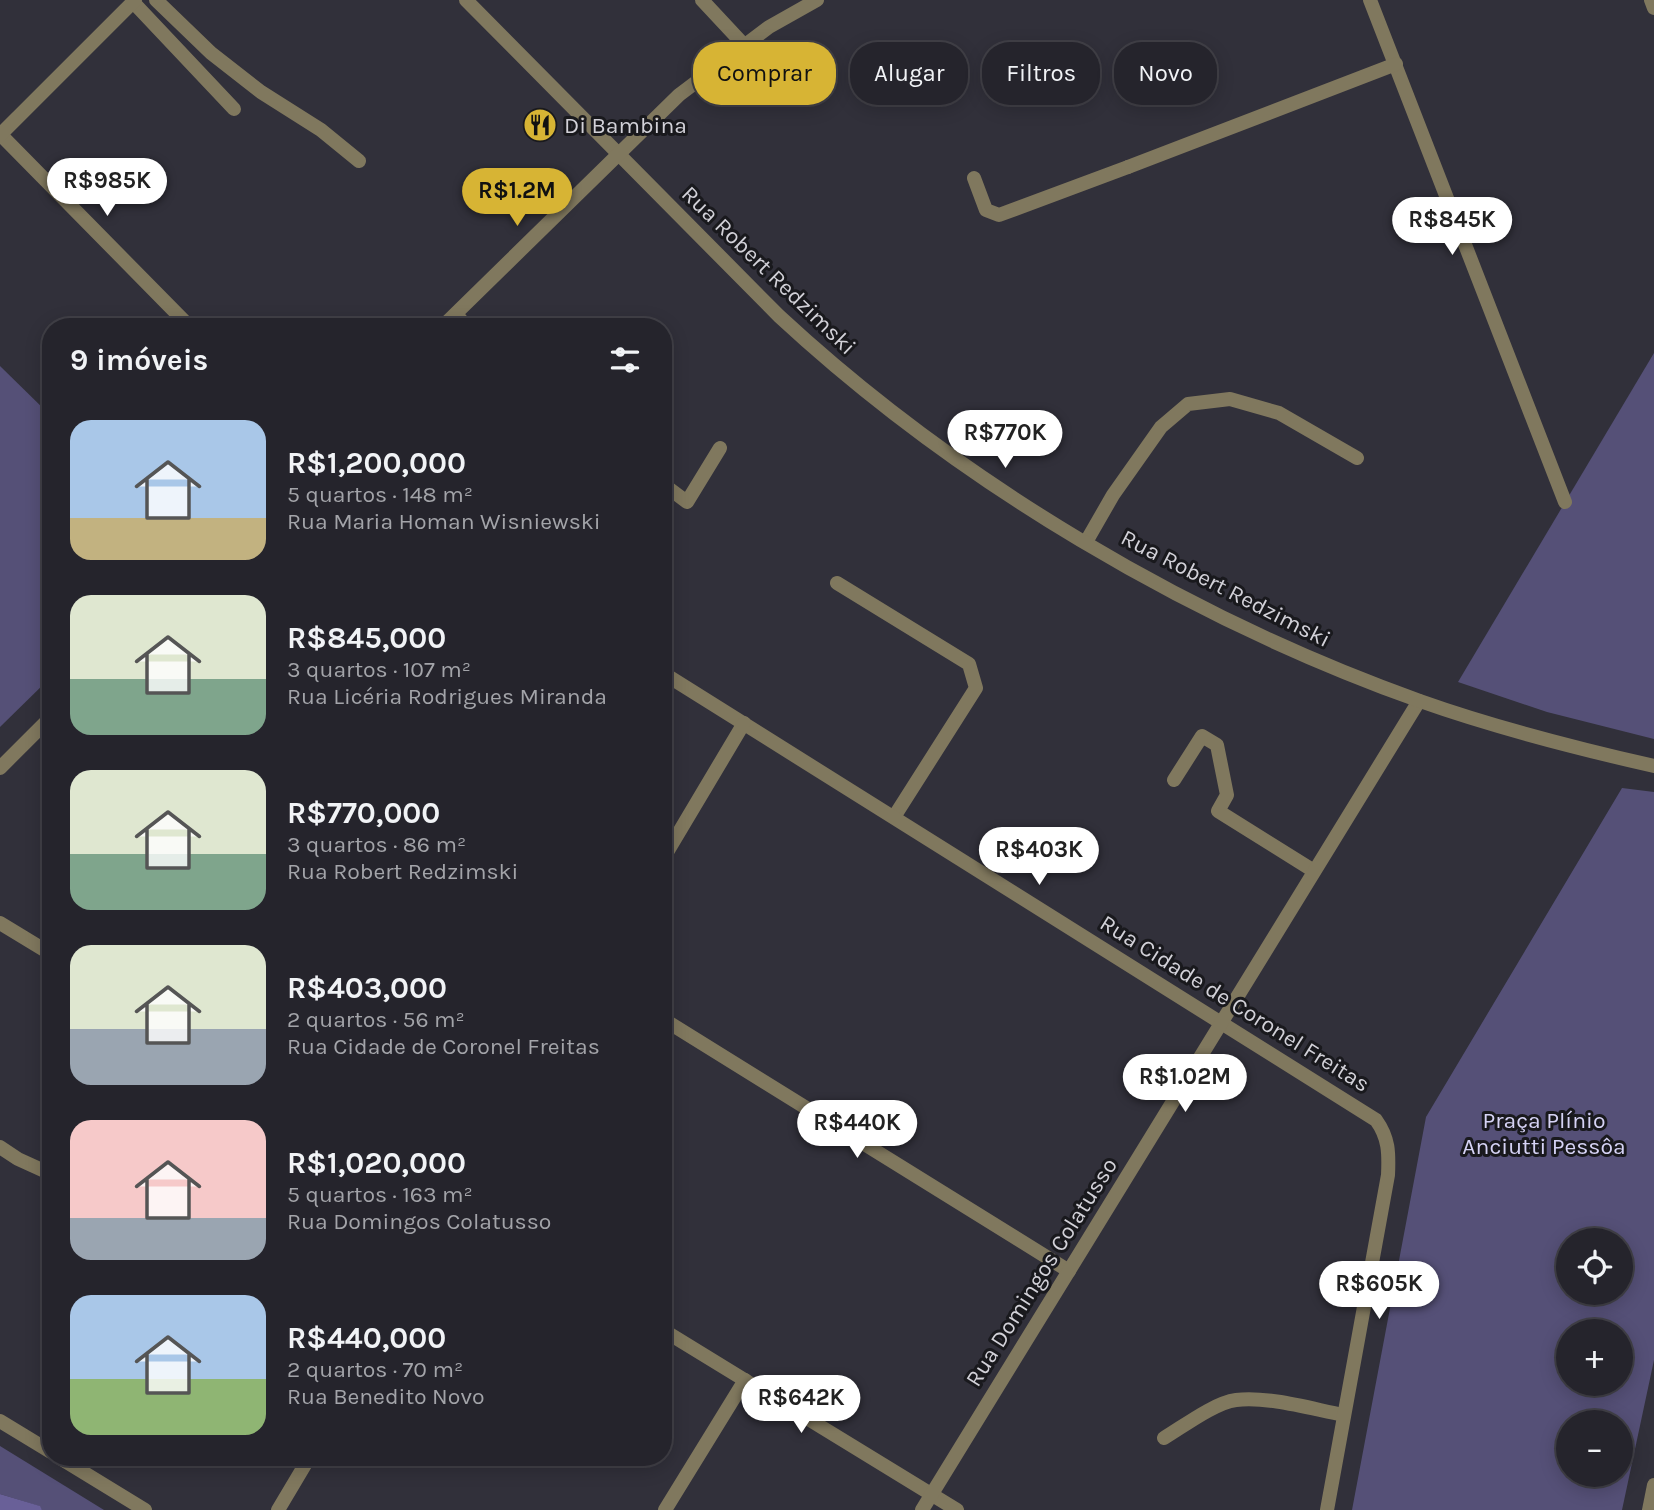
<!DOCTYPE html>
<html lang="pt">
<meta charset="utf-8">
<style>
:root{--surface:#25242c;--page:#2d2c34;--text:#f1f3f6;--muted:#a3a4a9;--line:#424148;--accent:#d7b434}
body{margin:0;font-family:Karla,sans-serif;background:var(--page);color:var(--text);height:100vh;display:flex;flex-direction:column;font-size:26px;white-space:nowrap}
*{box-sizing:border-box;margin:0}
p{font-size:23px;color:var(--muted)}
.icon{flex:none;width:38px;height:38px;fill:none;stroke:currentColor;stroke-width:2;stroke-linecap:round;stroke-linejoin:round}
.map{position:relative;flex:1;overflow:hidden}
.side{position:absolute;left:42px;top:318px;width:630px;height:1148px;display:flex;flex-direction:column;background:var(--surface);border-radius:28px;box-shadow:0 4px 18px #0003,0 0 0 2px var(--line)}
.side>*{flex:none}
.guide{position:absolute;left:693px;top:42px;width:665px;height:63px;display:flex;gap:14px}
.fabs{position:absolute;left:1556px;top:1228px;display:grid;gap:14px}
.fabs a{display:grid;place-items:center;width:77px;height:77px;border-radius:50%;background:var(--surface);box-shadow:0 4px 18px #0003,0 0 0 2px var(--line);font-size:35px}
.price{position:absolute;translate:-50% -60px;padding:0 16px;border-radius:24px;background:#fff;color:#222;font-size:23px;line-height:46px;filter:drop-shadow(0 2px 4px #0008)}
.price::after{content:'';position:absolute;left:50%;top:42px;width:21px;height:16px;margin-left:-10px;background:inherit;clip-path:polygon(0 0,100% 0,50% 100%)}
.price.current{background:var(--accent);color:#111}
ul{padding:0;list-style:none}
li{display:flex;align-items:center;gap:21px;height:175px;padding:0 28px}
li span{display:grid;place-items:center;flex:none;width:196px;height:140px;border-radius:21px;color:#555}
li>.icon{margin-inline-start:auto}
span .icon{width:84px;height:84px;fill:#fffc;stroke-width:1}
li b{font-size:30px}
h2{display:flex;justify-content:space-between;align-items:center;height:84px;padding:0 28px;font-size:30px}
.chip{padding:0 24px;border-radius:28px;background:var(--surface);box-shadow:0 4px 18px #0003,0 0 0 2px var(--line);font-size:24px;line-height:63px}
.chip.current{background:var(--accent);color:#111}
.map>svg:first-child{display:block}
.green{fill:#555077;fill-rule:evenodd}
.forest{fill:#696098}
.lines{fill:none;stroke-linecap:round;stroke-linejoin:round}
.service{stroke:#80785e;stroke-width:14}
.minor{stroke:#80785e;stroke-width:14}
.tertiary{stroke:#80785e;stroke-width:14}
.labels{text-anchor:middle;stroke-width:6;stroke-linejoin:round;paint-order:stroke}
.poi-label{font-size:23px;fill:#d2d1d8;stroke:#19191d;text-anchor:start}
.street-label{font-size:23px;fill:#d2d1d8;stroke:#19191d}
.park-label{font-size:23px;fill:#d6d3f5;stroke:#19191d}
</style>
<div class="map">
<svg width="1654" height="1510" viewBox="0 0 1654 1510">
<rect width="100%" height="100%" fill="#31303a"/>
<!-- green -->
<g class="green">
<polygon points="1654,353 1654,739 1547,712 1458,682"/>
<polygon points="0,366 51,416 51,677 0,727"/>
<path d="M1622 788 1654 792V1360L1622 1510H1352L1426 1117ZM1568 1241H1620V1293H1568ZM1568 1332H1620V1384H1568ZM1568 1423H1620V1475H1568Z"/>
<polygon points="0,1446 104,1510 42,1510 39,1506 0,1494"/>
</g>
<!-- forest -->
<polygon class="forest" points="0,1494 40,1506 42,1510 0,1510"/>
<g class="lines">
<!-- service -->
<g class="service">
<polyline points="156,0 211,53 261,92 321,130 359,161"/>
<polyline points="702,0 744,45"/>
<polyline points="133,2 234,109"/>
<polyline points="974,178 986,210 999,215 1128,167"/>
<polyline points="456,314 467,327"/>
<polyline points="663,484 687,502 720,448"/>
<polyline points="1086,542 1113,495 1161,427 1188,404 1230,399 1279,413 1357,458"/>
<polyline points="837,583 969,664 976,688 894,817"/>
<polyline points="1174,780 1202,736 1217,745 1227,795 1218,811 1314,871"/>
<polyline points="0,1147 18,1159 51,1174"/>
<path d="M1164 1438C1184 1426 1214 1403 1236 1400 1268 1396 1312 1409 1344 1415"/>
<polyline points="665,1510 745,1380"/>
</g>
<!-- minor -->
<g class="minor">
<polyline points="1370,0 1565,502"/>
<polyline points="1651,0 1654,8"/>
<polyline points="0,134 190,327"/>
<polyline points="0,135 135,0"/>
<polyline points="1128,167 1396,64"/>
<path d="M663 673 1376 1120C1389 1138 1389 1153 1388 1175L1327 1510"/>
<polyline points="663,859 744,723"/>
<polyline points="0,923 51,954"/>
<polyline points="663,1019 1069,1271"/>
<polyline points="663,1330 957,1510"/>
<polyline points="0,1421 51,1452"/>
<polyline points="60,1458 145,1510"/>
<polyline points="278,1510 309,1458"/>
<polyline points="922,1510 1419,701"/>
<polyline points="1649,1510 1654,1485"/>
</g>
<!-- tertiary -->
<g class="tertiary">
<path d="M466 0 779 316C958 482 1190 619 1420 701 1496 728 1575 748 1654 766"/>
<polyline points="442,327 679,95 769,27 817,0"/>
<polyline points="0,768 51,717"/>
</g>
</g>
<!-- icons -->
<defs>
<symbol id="restaurant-disc" viewBox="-11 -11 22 22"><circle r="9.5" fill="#d7b434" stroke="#19191d"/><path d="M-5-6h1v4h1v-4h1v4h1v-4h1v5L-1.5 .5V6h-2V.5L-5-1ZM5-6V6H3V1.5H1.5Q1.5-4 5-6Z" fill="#111"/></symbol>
</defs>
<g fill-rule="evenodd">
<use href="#restaurant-disc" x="521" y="106" width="38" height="38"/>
</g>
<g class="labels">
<!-- poi labels -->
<g class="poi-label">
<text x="564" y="133">Di Bambina</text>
</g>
<!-- street labels -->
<g class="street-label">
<text transform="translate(769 270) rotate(44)" y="8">Rua Robert Redzimski</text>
<text transform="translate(1226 588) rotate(27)" y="8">Rua Robert Redzimski</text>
<text transform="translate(1235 1003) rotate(32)" y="8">Rua Cidade de Coronel Freitas</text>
<text transform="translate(1041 1272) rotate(-58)" y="8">Rua Domingos Colatusso</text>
</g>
<!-- park labels -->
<g class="park-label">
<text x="1544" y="1128">Praça Plínio<tspan x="1544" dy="26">Anciutti Pessôa</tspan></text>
</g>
</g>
</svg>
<div class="fabs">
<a><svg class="icon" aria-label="locate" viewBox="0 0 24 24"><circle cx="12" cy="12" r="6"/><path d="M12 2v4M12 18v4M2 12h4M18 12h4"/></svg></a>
<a>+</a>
<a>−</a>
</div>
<b class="price" style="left:107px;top:218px">R$985K</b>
<b class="price current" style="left:517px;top:228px">R$1.2M</b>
<b class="price" style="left:1452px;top:257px">R$845K</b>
<b class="price" style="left:1005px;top:470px">R$770K</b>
<b class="price" style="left:1039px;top:887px">R$403K</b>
<b class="price" style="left:1185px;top:1114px">R$1.02M</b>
<b class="price" style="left:857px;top:1160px">R$440K</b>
<b class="price" style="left:1379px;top:1321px">R$605K</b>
<b class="price" style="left:801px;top:1435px">R$642K</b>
<div class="guide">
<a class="chip current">Comprar</a>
<a class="chip">Alugar</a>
<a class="chip">Filtros</a>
<a class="chip">Novo</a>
</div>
<section class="side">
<h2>9 imóveis<svg class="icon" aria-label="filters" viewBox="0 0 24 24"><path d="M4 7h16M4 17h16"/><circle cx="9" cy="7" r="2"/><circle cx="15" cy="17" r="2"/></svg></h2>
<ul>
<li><span style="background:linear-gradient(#a9c7e8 70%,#c2b280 0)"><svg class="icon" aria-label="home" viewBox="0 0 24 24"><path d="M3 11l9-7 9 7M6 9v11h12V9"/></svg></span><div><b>R$1,200,000</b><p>5 quartos · 148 m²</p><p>Rua Maria Homan Wisniewski</p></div></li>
<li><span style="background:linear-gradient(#dfe7d0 60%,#7fa58c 0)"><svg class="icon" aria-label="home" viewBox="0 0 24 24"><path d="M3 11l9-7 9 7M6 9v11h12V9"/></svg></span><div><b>R$845,000</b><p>3 quartos · 107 m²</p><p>Rua Licéria Rodrigues Miranda</p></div></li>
<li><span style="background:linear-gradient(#dfe7d0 60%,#7fa58c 0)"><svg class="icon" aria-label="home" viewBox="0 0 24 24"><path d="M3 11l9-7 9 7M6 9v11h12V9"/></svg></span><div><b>R$770,000</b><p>3 quartos · 86 m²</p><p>Rua Robert Redzimski</p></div></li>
<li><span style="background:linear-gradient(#dfe7d0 60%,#9aa5b1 0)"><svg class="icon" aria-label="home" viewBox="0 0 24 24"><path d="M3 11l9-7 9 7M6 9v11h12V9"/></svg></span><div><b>R$403,000</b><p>2 quartos · 56 m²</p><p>Rua Cidade de Coronel Freitas</p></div></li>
<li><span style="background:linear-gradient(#f6c9c9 70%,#9aa5b1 0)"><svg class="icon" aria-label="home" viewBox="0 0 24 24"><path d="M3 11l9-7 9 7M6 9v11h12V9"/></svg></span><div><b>R$1,020,000</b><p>5 quartos · 163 m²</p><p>Rua Domingos Colatusso</p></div></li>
<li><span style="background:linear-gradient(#a9c7e8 60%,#8fb573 0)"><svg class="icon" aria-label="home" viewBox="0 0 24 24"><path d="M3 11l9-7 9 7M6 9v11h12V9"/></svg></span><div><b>R$440,000</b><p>2 quartos · 70 m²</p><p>Rua Benedito Novo</p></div></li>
</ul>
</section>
</div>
